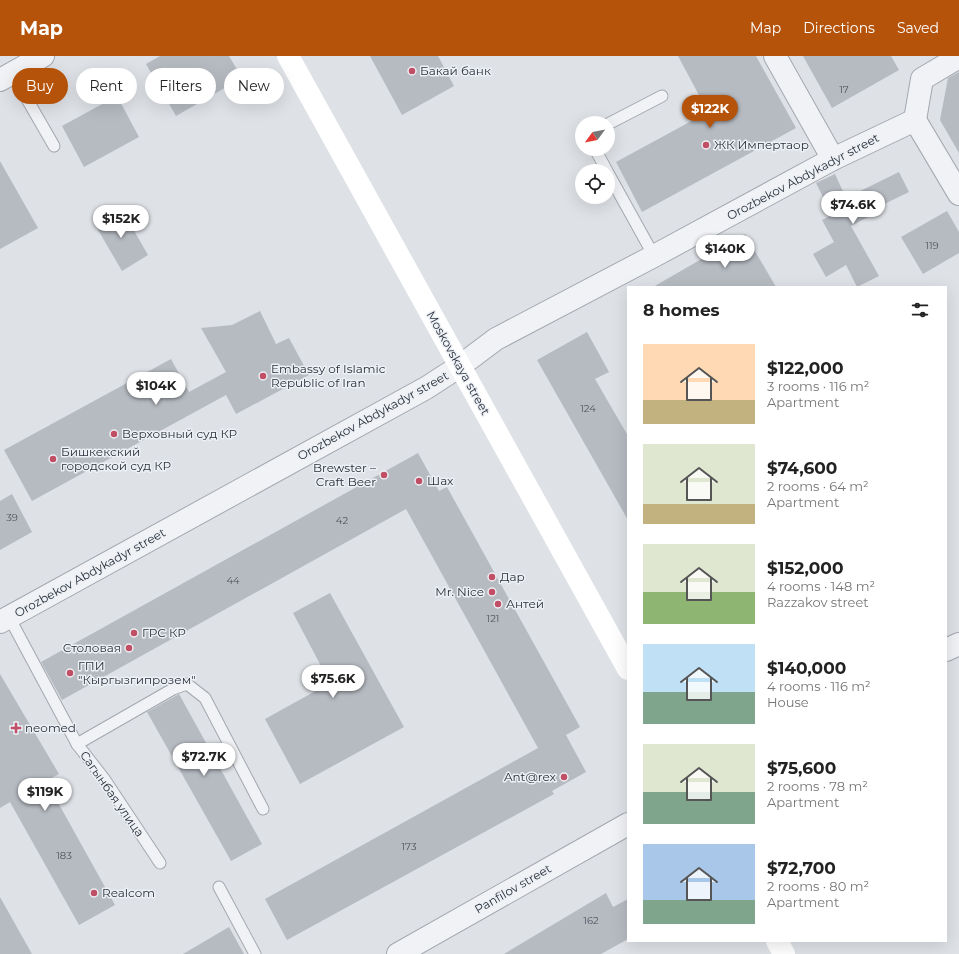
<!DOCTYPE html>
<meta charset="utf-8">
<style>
:root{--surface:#fff;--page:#f2f2f2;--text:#222;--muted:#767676;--accent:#b45309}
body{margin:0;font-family:Montserrat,sans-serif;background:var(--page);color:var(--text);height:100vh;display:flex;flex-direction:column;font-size:15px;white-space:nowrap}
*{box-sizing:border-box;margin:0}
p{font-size:13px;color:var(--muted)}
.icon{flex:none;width:22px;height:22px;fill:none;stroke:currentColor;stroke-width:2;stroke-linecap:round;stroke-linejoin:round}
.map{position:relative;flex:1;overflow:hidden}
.sheet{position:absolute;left:627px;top:230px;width:320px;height:656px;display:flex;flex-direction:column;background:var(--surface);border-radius:0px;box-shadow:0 4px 16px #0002}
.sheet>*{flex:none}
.banner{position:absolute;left:12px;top:12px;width:380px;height:36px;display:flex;gap:8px}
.needle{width:26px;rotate:238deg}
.controls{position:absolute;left:575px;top:60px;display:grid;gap:8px}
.controls a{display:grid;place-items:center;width:40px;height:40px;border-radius:50%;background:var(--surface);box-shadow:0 4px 16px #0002;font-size:20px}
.price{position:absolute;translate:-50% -34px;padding:0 9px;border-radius:14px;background:#fff;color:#222;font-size:13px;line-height:26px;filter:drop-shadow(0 1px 2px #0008)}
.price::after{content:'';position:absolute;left:50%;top:24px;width:12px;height:9px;margin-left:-6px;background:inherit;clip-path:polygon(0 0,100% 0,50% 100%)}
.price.selected{background:var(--accent);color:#fff}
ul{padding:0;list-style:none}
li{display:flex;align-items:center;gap:12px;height:100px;padding:0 16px}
li span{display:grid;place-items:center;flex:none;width:112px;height:80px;border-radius:0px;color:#555}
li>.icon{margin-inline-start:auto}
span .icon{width:48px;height:48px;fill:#fffc;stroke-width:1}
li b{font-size:17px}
h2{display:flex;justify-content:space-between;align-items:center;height:48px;padding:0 16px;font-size:17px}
.chip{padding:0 14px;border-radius:18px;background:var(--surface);box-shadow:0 4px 16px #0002;font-size:14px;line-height:36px}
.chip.selected{background:var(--accent);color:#fff}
header{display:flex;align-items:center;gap:24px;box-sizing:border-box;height:56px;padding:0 20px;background:var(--accent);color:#fff}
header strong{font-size:19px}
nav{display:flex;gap:22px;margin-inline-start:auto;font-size:14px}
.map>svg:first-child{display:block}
.building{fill:#b6bbc2}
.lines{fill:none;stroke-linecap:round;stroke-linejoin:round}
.service-casing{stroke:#a4a8af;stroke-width:13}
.minor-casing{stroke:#a4a8af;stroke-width:24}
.tertiary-casing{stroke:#a4a8af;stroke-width:24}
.service{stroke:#f0f2f5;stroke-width:11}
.minor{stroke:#f0f2f5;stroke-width:22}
.tertiary{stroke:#f0f2f5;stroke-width:22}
.secondary{stroke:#fff;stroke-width:22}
.poi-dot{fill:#c04e64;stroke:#edf0f4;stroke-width:1.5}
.labels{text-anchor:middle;stroke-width:3;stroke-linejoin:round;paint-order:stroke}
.number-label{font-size:10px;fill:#4c535d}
.poi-label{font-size:12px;fill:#29303b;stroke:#edf0f4;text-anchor:start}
.street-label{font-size:12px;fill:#29303b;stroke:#edf0f4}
</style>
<header>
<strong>Map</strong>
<nav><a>Map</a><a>Directions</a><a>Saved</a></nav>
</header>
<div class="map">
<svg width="959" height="898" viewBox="0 0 959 898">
<rect width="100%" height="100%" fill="#dee1e6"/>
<!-- building -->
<g class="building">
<polygon points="160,0 229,0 242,22 176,60 146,8"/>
<polygon points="370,0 438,0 454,30 402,59"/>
<polygon points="678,0 756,0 796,72 642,156 616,106 708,56"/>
<polygon points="803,0 891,0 899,14 832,52"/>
<polygon points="959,16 959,97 940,64 948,22"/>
<polygon points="117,40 139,81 84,111 62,70"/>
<polygon points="0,105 38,172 0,193"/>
<polygon points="899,116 909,136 868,156 870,160 851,170 879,220 857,231 846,209 826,221 813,198 834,186 822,164 832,159 816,127 835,118 846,142"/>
<polygon points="121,152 148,199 122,215 94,167"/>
<polygon points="947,155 959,176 959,197 923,218 901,181"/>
<polygon points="745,178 776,231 653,231"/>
<polygon points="260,255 276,288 289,282 309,319 236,358 226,339 32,445 4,394 171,303 189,336 226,316 201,272 232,269"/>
<polygon points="587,276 609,316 595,323 628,380 628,464 537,304"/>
<polygon points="418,397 439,435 447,431 580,671 566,679 586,716 552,735 554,738 287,884 265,843 538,692 406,453 62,644 41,606"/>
<polygon points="12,438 32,476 0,494 0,445"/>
<polygon points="330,537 404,671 300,728 265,663 330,627 293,557"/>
<polygon points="0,618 59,718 46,725 115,849 79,869 10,746 0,752"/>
<polygon points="179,638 262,788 231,805 147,656"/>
<polygon points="606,837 613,851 628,843 628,883 601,898 504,898"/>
<polygon points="0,841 32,898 0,898"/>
<polygon points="229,871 244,898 183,898"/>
</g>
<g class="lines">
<defs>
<g id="service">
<polyline points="12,17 54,90"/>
<polyline points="608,68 662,40"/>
<polyline points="595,93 607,115"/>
<polyline points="608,117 654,200"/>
<polyline points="9,561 77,688 105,724 160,807"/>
<polyline points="77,688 173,633 187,628 205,642 263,753"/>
<polyline points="219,831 255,898"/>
</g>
<g id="minor">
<polyline points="775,0 833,103"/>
<polyline points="0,24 43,0"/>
<polyline points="915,64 959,138"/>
<polyline points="915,64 922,23 959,1"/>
<polyline points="0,566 426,332 460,310 496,283 654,200 833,103 915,64"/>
</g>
<g id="tertiary">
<polyline points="946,594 959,588"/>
<polyline points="398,898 628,768"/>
</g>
</defs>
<!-- service casing -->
<use href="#service" class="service-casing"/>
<!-- minor casing -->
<use href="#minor" class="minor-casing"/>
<!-- tertiary casing -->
<use href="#tertiary" class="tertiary-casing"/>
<!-- service -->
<use href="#service" class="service"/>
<!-- minor -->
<use href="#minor" class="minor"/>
<!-- tertiary -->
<use href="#tertiary" class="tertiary"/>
<!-- secondary -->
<g class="secondary">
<polyline points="288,0 628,613"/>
<polyline points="777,885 784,898"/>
</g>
</g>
<!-- markers -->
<g class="poi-dot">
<circle cx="412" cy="15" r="4"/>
<circle cx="706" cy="89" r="4"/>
<circle cx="263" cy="320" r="4"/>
<circle cx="114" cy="378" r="4"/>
<circle cx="53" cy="403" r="4"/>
<circle cx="384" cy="419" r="4"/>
<circle cx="419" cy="425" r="4"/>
<circle cx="492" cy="521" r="4"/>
<circle cx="492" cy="536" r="4"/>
<circle cx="498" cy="548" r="4"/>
<circle cx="134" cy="577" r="4"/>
<circle cx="129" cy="592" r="4"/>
<circle cx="70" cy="617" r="4"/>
<path d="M14 666h4v4h4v4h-4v4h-4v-4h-4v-4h4z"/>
<circle cx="564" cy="721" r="4"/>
<circle cx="94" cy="837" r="4"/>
</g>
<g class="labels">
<!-- number labels -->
<g class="number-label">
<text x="844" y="37">17</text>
<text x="932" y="193">119</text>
<text x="588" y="356">124</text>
<text x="12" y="465">39</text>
<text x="342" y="468">42</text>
<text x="233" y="528">44</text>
<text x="493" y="566">121</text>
<text x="409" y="794">173</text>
<text x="64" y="803">183</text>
<text x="591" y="868">162</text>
</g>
<!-- poi labels -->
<g class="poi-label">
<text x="420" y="19">Бакай банк</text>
<text x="714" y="93">ЖК Импертаор</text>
<text x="271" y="317">Embassy of Islamic<tspan x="271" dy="14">Republic of Iran</tspan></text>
<text x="122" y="382">Верховный суд КР</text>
<text x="61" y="400">Бишкекский<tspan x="61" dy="14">городской суд КР</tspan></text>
<text x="376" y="416" text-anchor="end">Brewster –<tspan x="376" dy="14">Craft Beer</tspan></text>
<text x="427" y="429">Шах</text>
<text x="500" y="525">Дар</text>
<text x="484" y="540" text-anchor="end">Mr. Nice</text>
<text x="506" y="552">Антей</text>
<text x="142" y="581">ГРС КР</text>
<text x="121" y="596" text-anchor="end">Столовая</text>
<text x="78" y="614">ГПИ<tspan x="78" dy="14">"Кыргызгипрозем"</tspan></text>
<text x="25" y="676">neomed</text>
<text x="556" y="725" text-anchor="end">Ant@rex</text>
<text x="102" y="841">Realcom</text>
</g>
<!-- street labels -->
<g class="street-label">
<text transform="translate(803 121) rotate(-28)" y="4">Orozbekov Abdykadyr street</text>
<text transform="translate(458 307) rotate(61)" y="4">Moskovskaya street</text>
<text transform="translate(373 360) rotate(-29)" y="4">Orozbekov Abdykadyr street</text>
<text transform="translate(90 517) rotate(-29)" y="4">Orozbekov Abdykadyr street</text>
<text transform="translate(112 738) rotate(55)" y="4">Сагынбая улица</text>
<text transform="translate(513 833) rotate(-30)" y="4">Panfilov street</text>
</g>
</g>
</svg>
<div class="controls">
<a><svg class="needle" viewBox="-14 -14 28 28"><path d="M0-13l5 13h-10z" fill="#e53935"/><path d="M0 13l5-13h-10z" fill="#767676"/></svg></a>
<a><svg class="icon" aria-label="locate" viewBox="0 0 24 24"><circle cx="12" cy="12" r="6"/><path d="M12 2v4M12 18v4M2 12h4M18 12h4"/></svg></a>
</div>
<b class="price selected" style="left:710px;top:73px">$122K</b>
<b class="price" style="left:853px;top:169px">$74.6K</b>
<b class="price" style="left:121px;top:183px">$152K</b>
<b class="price" style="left:725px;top:213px">$140K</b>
<b class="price" style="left:156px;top:350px">$104K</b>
<b class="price" style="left:333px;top:643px">$75.6K</b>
<b class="price" style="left:204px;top:721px">$72.7K</b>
<b class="price" style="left:45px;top:756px">$119K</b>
<div class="banner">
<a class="chip selected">Buy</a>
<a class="chip">Rent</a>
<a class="chip">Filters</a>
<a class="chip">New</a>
</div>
<section class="sheet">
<h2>8 homes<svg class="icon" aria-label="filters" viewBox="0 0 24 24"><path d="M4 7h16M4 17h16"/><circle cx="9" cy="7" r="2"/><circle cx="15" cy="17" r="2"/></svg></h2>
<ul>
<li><span style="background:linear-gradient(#ffd9b3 70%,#c2b280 0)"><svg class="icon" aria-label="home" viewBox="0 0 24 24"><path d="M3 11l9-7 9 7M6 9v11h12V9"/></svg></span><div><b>$122,000</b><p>3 rooms · 116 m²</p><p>Apartment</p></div></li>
<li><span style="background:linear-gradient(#dfe7d0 75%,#c2b280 0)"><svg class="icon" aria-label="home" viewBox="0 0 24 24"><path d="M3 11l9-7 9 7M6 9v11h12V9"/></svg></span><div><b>$74,600</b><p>2 rooms · 64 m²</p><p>Apartment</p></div></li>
<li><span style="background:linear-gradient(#dfe7d0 60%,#8fb573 0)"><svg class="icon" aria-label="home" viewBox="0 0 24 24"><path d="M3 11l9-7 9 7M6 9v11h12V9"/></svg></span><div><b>$152,000</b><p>4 rooms · 148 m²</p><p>Razzakov street</p></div></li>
<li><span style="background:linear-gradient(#bfe0f5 60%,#7fa58c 0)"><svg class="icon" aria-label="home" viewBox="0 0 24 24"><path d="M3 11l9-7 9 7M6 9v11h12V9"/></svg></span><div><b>$140,000</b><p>4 rooms · 116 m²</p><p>House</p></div></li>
<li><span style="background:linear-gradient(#dfe7d0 60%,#7fa58c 0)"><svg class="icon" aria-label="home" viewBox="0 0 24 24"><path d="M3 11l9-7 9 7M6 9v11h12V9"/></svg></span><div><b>$75,600</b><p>2 rooms · 78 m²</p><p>Apartment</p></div></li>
<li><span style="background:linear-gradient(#a9c7e8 70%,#7fa58c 0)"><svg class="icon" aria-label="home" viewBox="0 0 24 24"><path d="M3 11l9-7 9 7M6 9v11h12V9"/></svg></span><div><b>$72,700</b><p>2 rooms · 80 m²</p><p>Apartment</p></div></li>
</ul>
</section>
</div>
